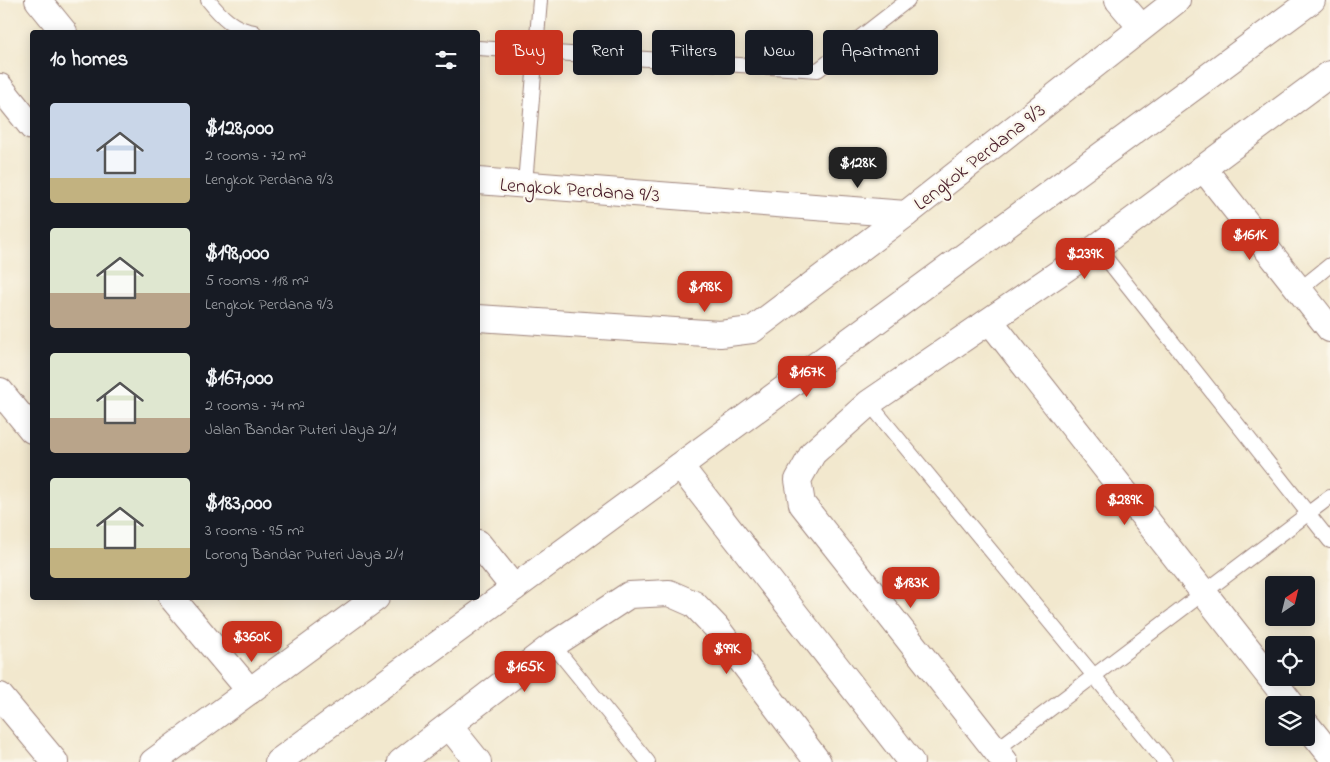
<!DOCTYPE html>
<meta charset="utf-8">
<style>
:root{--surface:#171b24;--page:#242831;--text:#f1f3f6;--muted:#9ea1a6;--accent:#c8321e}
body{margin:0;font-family:"Indie Flower",sans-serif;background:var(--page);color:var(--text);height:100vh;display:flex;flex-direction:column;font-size:19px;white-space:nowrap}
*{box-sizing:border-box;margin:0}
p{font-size:16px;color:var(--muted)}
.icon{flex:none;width:28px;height:28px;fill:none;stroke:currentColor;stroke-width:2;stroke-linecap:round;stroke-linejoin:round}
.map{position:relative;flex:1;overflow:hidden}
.drawer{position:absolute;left:30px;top:30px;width:450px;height:570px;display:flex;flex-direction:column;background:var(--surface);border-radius:5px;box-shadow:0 2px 12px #0003}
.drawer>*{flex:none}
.hud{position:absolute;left:495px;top:30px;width:475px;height:45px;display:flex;gap:10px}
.needle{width:32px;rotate:35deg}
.tools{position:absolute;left:1265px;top:576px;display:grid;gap:10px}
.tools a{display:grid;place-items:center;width:50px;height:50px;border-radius:5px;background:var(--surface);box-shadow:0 2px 12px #0003;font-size:25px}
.price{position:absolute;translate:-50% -42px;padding:0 11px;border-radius:10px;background:var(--accent);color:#fff;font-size:16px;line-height:32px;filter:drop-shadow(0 1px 2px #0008)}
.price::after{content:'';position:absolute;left:50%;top:30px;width:15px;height:11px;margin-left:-8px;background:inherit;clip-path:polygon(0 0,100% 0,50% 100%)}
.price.selected{background:#222;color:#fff}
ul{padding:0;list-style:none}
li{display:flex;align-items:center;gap:15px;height:125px;padding:0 20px}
li span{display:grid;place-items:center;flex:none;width:140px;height:100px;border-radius:5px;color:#555}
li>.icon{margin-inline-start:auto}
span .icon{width:60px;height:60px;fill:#fffc;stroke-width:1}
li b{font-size:21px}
h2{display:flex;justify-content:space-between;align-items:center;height:60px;padding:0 20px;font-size:21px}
.tag{padding:0 18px;border-radius:5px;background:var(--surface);box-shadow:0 2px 12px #0003;font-size:18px;line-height:45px}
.tag.selected{background:var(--accent);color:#fff}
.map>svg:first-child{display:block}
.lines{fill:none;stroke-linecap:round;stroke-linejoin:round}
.lane-casing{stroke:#9e847c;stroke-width:16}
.street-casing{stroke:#9e847c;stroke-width:28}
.lane{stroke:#fff;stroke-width:14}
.street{stroke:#fff;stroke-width:26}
.labels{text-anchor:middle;stroke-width:4.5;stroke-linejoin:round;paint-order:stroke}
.street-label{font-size:20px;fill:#4a1f2b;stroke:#fbf7ec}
</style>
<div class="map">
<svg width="1330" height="762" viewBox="0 0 1330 762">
<rect width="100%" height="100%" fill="#fbf7ec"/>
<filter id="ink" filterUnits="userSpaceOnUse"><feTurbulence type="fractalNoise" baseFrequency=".02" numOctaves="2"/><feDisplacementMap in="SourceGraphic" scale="10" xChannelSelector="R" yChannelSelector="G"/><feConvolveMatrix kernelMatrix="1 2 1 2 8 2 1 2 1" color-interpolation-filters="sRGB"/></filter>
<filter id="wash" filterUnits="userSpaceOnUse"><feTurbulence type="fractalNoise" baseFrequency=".0096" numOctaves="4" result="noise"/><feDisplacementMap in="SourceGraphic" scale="20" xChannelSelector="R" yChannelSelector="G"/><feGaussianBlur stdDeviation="1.12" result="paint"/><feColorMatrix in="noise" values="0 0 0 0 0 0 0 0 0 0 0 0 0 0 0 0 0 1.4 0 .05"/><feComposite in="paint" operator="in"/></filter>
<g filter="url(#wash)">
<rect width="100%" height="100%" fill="#f2e8ce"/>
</g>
<g filter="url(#ink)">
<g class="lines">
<defs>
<g id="lane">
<path d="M208 0C221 16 233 29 254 32"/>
<polyline points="478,48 818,70 908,0"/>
<polyline points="525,184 540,0"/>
<polyline points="1097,247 1330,541"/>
<polyline points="1299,290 1330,265"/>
<polyline points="869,403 1165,762"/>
<polyline points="553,645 648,762"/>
<polyline points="996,750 1330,497"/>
</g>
<g id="street">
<polyline points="38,0 64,32"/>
<polyline points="1118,0 1141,27"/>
<polyline points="0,87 32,127"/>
<polyline points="1203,168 1330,329"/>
<polyline points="478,181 906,214 1177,0"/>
<polyline points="478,318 720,334 752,330 906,214"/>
<polyline points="990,321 1292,705"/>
<polyline points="0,391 32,430"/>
<polyline points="680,466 911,762"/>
<polyline points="478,543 514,588"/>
<polyline points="172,598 250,691"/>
<polyline points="0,696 55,762"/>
<polyline points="1306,724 1330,754"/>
<polyline points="449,726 478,762"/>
<polyline points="153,762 376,598"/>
<polyline points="278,762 1312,0"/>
<polyline points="401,762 553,645 629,595 669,593 694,604 716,627 818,762"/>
<polyline points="1005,762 802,504 798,480 813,453 869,403 1097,247 1330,74"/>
</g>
</defs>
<!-- lane casing -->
<use href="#lane" class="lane-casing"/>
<!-- street casing -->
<use href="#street" class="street-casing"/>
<!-- lane -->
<use href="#lane" class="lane"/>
<!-- street -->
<use href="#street" class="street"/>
</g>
</g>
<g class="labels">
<!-- street labels -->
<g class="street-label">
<text transform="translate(979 156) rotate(-38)" y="7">Lengkok Perdana 9/3</text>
<text transform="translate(580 189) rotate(4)" y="7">Lengkok Perdana 9/3</text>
</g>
</g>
</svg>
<div class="tools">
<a><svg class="needle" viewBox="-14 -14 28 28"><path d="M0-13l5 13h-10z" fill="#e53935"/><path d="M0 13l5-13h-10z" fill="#9ea1a6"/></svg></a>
<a><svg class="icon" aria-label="locate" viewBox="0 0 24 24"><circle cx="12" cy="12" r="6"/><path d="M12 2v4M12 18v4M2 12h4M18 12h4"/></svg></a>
<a><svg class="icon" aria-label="layers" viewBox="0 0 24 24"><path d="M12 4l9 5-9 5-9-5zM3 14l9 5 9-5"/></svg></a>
</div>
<b class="price selected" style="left:858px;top:189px">$128K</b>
<b class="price" style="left:1250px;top:261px">$161K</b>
<b class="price" style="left:1085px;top:280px">$239K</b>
<b class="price" style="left:705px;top:313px">$198K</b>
<b class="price" style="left:807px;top:398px">$167K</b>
<b class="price" style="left:1125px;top:526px">$289K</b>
<b class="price" style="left:911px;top:609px">$183K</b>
<b class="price" style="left:252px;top:663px">$360K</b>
<b class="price" style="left:727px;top:675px">$99K</b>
<b class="price" style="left:525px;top:693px">$165K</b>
<div class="hud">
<a class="tag selected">Buy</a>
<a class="tag">Rent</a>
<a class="tag">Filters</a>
<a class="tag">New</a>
<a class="tag">Apartment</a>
</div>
<section class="drawer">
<h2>10 homes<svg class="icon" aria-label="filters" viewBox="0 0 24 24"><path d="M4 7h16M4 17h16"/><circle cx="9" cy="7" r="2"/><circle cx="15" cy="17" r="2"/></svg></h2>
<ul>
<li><span style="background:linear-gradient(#c9d6e8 75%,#c2b280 0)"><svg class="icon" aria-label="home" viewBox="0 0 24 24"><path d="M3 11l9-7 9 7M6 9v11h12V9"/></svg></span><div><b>$128,000</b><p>2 rooms · 72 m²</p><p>Lengkok Perdana 9/3</p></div></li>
<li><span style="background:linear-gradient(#dfe7d0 65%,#b9a48a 0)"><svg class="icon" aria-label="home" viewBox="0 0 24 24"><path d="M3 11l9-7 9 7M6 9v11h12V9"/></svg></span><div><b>$198,000</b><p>5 rooms · 118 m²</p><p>Lengkok Perdana 9/3</p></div></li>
<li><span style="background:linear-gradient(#dfe7d0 65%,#b9a48a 0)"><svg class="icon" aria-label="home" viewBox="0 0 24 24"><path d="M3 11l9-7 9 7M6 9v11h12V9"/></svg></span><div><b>$167,000</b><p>2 rooms · 74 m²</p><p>Jalan Bandar Puteri Jaya 2/1</p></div></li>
<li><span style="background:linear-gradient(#dfe7d0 70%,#c2b280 0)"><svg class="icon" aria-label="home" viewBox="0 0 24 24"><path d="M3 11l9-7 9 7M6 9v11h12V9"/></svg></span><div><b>$183,000</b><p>3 rooms · 95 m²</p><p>Lorong Bandar Puteri Jaya 2/1</p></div></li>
</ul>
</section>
</div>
